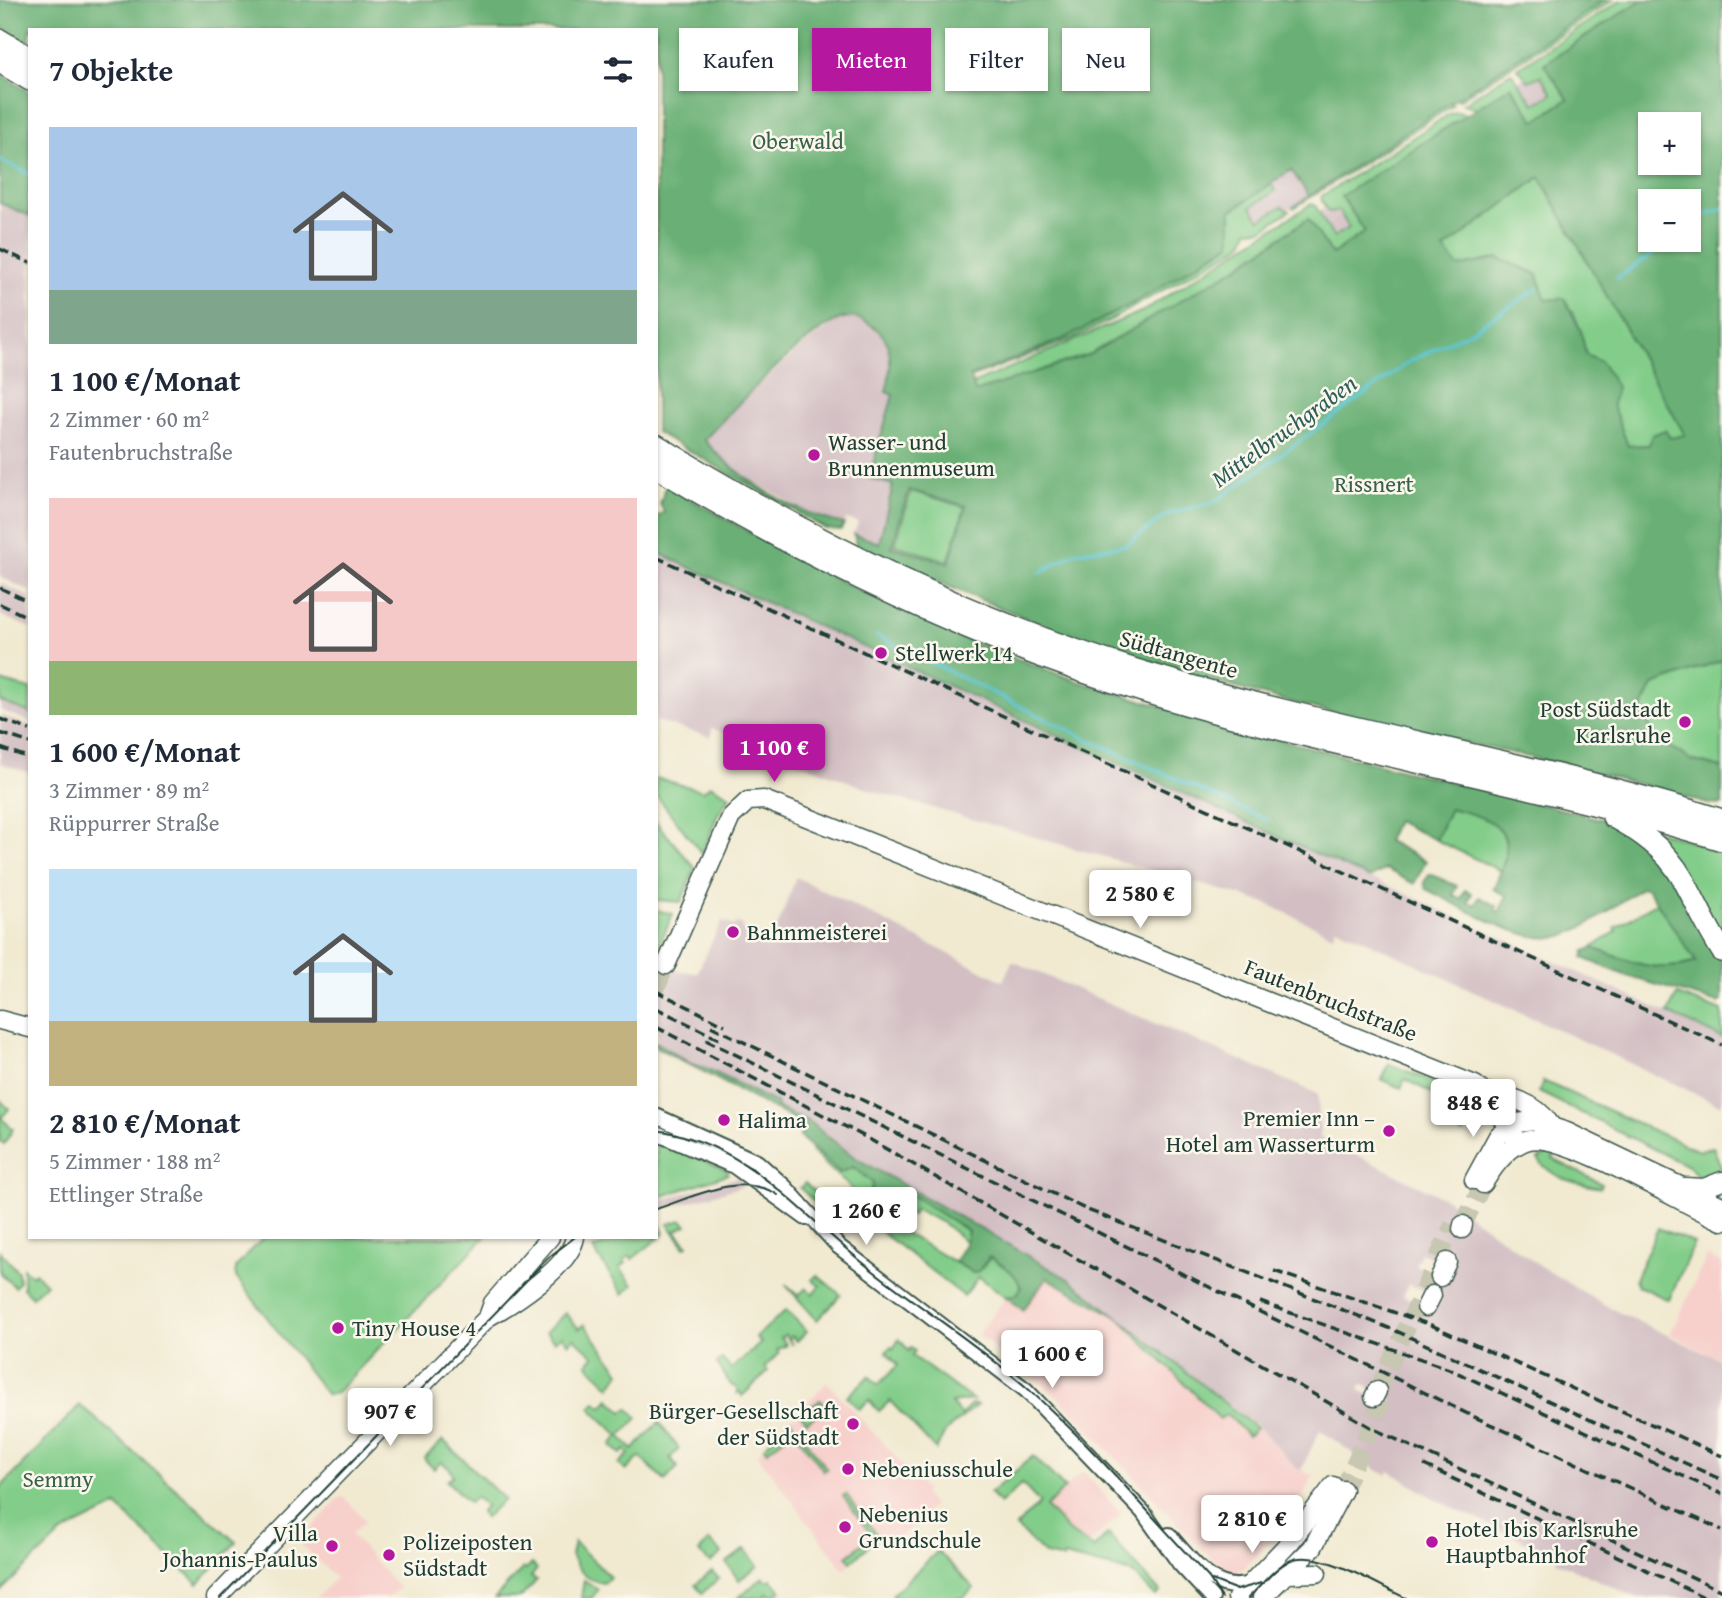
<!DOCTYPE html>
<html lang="de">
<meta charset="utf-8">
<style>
:root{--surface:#fff;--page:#f6f6f7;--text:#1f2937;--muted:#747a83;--accent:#b5179e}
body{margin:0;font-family:"Gentium Book Plus",serif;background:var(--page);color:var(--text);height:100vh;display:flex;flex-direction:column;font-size:26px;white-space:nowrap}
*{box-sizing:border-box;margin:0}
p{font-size:23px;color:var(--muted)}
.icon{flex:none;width:38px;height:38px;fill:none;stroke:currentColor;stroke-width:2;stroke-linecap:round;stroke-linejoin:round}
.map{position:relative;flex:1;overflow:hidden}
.side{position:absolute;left:28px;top:28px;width:630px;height:1211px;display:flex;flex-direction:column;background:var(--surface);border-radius:0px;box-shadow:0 2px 5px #0004}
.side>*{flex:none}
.guide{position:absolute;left:679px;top:28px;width:665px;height:63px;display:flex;gap:14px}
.controls{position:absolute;left:1638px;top:112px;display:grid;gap:14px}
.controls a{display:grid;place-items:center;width:63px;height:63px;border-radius:0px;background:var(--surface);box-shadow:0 2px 5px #0004;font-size:35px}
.price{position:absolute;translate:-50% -60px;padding:0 16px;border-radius:7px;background:#fff;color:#222;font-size:23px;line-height:46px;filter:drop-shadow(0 2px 4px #0008)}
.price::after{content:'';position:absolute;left:50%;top:42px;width:21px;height:16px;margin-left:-10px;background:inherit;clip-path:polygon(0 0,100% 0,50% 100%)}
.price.selected{background:var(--accent);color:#fff}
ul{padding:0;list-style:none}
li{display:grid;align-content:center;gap:14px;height:371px;padding:0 21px}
li span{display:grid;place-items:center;height:217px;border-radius:0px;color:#555}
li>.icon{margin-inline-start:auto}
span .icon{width:126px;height:126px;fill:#fffc;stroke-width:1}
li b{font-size:30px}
h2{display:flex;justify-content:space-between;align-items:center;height:84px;padding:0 21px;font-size:30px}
.chip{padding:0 24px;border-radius:0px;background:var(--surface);box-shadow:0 2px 5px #0004;font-size:24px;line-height:63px}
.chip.selected{background:var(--accent);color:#fff}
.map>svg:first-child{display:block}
.built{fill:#f7d0cc}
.industrial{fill:#d2bec3;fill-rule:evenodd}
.green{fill:#83cd8a;stroke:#51855f;stroke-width:2}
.forest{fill:#6ab076;stroke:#447655;stroke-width:2;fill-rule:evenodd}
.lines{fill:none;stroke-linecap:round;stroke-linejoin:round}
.stream{stroke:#55c2cd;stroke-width:3.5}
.major-tunnel{stroke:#c7c7b2;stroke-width:18;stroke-dasharray:18 9;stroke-linecap:butt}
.minor-casing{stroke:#3e574c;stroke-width:18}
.major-casing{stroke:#3e574c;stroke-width:21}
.highway-casing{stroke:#3e574c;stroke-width:24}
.minor{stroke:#fff;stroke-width:14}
.major{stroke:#fff;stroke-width:18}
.highway{stroke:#fff;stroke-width:21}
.tram{stroke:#1f3d34;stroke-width:2}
.rail{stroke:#1f3d34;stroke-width:3.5;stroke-dasharray:10 5;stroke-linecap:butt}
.poi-dot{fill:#b5179e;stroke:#fbf7ec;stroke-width:2.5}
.labels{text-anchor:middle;stroke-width:5;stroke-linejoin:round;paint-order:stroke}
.park-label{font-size:23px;fill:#38614a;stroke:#fbf7ec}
.poi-label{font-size:23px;fill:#1f3d34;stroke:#fbf7ec;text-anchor:start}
.street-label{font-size:23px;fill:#1f3d34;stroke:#fbf7ec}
.water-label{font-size:24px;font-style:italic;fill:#2c5e5a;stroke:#fbf7ec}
</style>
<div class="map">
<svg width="1722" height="1598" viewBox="0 0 1722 1598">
<rect width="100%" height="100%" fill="#fbf7ec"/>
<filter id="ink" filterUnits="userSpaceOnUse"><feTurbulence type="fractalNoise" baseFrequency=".0143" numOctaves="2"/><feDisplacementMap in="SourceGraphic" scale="14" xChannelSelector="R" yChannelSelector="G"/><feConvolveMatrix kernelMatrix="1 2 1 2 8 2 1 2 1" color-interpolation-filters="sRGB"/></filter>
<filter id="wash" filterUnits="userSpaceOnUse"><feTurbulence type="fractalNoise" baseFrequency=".00686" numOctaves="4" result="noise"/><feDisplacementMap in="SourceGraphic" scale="28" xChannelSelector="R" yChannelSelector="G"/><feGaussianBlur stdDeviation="1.57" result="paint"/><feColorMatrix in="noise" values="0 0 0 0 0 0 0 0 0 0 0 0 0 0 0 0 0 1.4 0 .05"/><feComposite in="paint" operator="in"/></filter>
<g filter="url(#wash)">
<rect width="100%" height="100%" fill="#f1ead1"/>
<!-- built -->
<g class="built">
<polygon points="1707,1256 1722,1263 1722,1361 1670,1334"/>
<polygon points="1029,1265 1119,1318 1220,1419 1227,1414 1257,1427 1295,1467 1313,1475 1291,1522 1243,1569 1232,1573 1223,1571 1059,1398 978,1335"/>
<polygon points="827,1382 926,1490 923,1494 933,1505 889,1547 878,1537 844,1570 757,1454"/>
<polygon points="1083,1471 1121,1514 1088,1545 1068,1531 1045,1507"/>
<polygon points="344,1497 366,1521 351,1534 399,1588 387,1598 316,1598 336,1578 299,1542 339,1498"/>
</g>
<!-- industrial -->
<g class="industrial">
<polygon points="1544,64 1568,99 1535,121 1511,86"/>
<polygon points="1291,170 1309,196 1258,230 1241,204"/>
<polygon points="1341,196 1365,232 1332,254 1308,219"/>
<polygon points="0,203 30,216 30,591 0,577"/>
<polygon points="859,317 879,330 890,354 891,371 886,392 892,394 959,344 1008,487 966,505 893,485 879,543 854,534 858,522 846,519 844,524 817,518 753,481 722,460 704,440 738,404 807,342 842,318"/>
<polygon points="656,552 1722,1038 1722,1106 1336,927 1333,935 1263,902 873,791 712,728 711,737 656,721"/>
<polygon points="0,583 30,597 30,628 0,615"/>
<polygon points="0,701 30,713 30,722 0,710"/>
<polygon points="0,715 30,726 30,773 0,763"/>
<path d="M796 877 1003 981 1012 961 1318 1094 1320 1137 1450 1201 1540 1266 1612 1309 1722 1361V1598H1637L1556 1561 1557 1556 1440 1502 1389 1471 1387 1475 1378 1471 1320 1430 1301 1470 1295 1467 1258 1427 1070 1280 854 1157 807 1121 777 1108 776 1103 706 1068 691 1064 658 1044 656 961 679 971 697 973 722 921 735 926 737 923 742 925 741 929 766 939 764 945 770 947ZM1421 1253 1453 1265 1446 1279 1415 1265ZM1409 1284 1441 1299 1435 1311 1403 1296ZM1362 1384 1392 1398 1390 1404 1359 1390Z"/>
<polygon points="738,1177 743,1186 656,1211 656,1202"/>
</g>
<!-- green -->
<g class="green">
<polygon points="1605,0 1613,0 1459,100 1455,97"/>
<polygon points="1621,0 1642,0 1545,63 1568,99 1535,121 1511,86 1477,108 1463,104 1511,72 1534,104 1552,94 1541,76 1528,81 1518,68"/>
<polygon points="1448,102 1453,105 1294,208 1293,207"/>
<polygon points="1457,112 1467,114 1342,196 1365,232 1332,254 1308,219 1236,268 1090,354 975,392 972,384 1143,311 1311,204 1315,205 1333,237 1349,228 1339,211 1328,212 1321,199 1322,196 1451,113"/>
<polygon points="1540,177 1685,435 1649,445 1628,446 1612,404 1586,356 1581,331 1573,312 1546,300 1537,274 1498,258 1458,267 1443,249"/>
<polygon points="1271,184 1275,191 1251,207 1260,220 1282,206 1289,211 1263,229 1248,230 1243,243 1233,250 1114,318 1074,338 970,378 1068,337 1141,299 1231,244 1231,211"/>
<polygon points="911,491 965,507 948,561 895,545"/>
<polygon points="1722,660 1722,768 1691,760 1654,737 1642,708 1653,685"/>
<polygon points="0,681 30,689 30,713 0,701"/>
<polygon points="656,778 704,791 710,785 730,796 718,814 702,854 656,795"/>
<path d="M1450 808C1488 818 1518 824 1501 871L1436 840Z"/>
<polygon points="656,822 695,868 681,902 656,900"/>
<polygon points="1648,828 1722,851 1722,941"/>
<path d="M1657 902 1696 962C1655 975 1631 961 1592 948L1617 931 1615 928Z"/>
<polygon points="656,910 673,914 656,952"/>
<polygon points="1677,995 1722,1011 1722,1038 1668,1013"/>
<polygon points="1389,1064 1471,1097 1474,1108 1463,1134 1438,1123 1447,1101 1405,1079 1401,1088 1382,1080"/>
<polygon points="1543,1081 1699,1151 1713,1147 1722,1169 1698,1177 1690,1167 1539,1092"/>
<polygon points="0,1100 9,1109 1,1118 13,1129 4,1144 0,1141"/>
<polygon points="656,1140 727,1170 728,1174 656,1198"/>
<polygon points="813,1149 840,1173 853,1167 873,1183 871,1191 858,1203 849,1193 852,1189 811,1151"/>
<path d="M1552 1151 1556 1152 1553 1159 1602 1184 1600 1188C1577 1183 1553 1180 1538 1159Z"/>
<polygon points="805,1183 827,1204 822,1209 800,1188"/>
<polygon points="911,1195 968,1231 966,1242 943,1223 915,1209 912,1215 882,1200 896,1203"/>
<polygon points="869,1212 973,1273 978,1272 991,1257 1017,1276 1021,1289 1016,1295 1006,1297 979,1277 964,1296 862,1217"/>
<polygon points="682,1220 687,1225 675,1231 688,1245 685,1247 668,1224"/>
<polygon points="661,1226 664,1234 632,1259 630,1256 624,1260 626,1263 620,1268 633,1285 623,1294 593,1249 625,1237 656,1237 656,1227"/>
<polygon points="1658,1228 1694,1243 1669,1300 1638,1286 1635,1279"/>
<polygon points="264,1237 485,1237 336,1393 327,1395 236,1277 235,1268"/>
<polygon points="0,1251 18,1272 19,1282 15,1287 0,1273"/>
<polygon points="23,1268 32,1276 35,1273 46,1284 32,1297 23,1288"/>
<polygon points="817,1275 841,1295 817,1320 785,1284 799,1295 806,1288 813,1294 820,1286 812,1280"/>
<path d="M786 1310 807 1331 797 1341 792 1336 789 1338 793 1345 785 1335 781 1338 787 1345 777 1350 779 1353 765 1367 768 1371C758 1381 752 1387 742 1396L739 1391 737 1393V1388L731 1385 717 1363 722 1359 731 1369 761 1343 756 1337Z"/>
<polygon points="565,1313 579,1329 584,1324 620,1372 610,1387 587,1364 594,1356 574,1338 568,1344 562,1336 554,1341 546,1332"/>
<polygon points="1119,1318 1256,1428 1248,1436 1227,1414 1220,1419"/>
<polygon points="899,1339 909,1351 911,1348 915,1351 912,1356 973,1400 951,1403 961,1415 972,1404 977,1405 945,1432 936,1450 890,1401 879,1411 869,1400 859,1409 847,1397 869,1376 878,1385 898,1365 886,1352 891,1347 893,1349"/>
<polygon points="609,1399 623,1412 628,1408 638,1418 620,1436 633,1450 659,1422 679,1449 670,1458 678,1467 665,1481 640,1457 626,1471 619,1464 629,1454 625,1450 621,1454 611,1445 619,1436 590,1408 596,1402 602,1407"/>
<polygon points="820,1400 826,1408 807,1422 801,1415"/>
<polygon points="80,1405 236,1542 198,1584 117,1506 62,1533 0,1592 0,1488"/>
<polygon points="791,1420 827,1469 824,1471 794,1431 767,1451 764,1447"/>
<polygon points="443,1440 504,1499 485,1518 480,1513 486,1506 476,1497 469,1503 447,1481 453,1475 450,1469 441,1462 434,1469 424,1459"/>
<polygon points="1033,1456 1065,1488 1046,1507 1068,1531 1094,1548 1108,1534 1160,1592 1155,1596 1133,1573 1064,1556 1063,1559 1046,1555 1016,1527 1040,1503 1022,1484 1000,1504 990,1493"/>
<polygon points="846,1494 876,1534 877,1538 851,1562 847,1556 872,1536 843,1496"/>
<polygon points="709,1541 722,1553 710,1563 699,1552"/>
<path d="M574 1542 610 1577 604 1583C587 1581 577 1570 571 1555Z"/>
<polygon points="745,1549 758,1566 739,1580 726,1563"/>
<polygon points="938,1551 974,1588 963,1598 894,1598 892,1595"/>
<polygon points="532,1564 537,1569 531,1577 537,1580 520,1598 495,1598 523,1568 526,1570"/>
<polygon points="712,1571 719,1579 702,1593 695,1585"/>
<polygon points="763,1577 767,1581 771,1579 781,1591 771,1597 768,1593 762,1598 738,1598"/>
<polygon points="584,1580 598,1589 592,1598 581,1598"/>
</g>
<!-- forest -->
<g class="forest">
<path d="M0 0H1605L1309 196 1291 170 1231 211V243L1141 299 1068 337 970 376 975 392 1090 354 1236 268 1308 219 1332 254 1365 232 1341 196 1511 86 1535 121 1568 99 1544 64 1642 0H1722V660L1653 685 1642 708 1654 737 1691 760 1722 768V805L1708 804C1550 755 1386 730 1226 685 1098 649 976 601 856 545L854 534 879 543 893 485 869 478 893 395 886 392C891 372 895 342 875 328 864 320 853 314 840 319 802 335 734 408 704 440 739 479 794 513 844 524L841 530 826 529 656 432V30H30V44L0 26ZM1650 124H1689V163H1650ZM1540 177 1685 435 1670 438 1665 430 1652 435 1649 445 1628 446 1612 404 1617 387 1601 362 1586 355 1581 331 1564 298 1546 300 1537 274 1498 258 1458 267 1444 249ZM1650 201H1689V240H1650ZM909 490 966 506 949 563 892 547Z"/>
<polygon points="0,74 30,92 30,216 0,203"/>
<path d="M666 485 788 554 883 602 983 646 1080 682 1252 733 1605 820 1655 851 1722 962V1001L1718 1003 1627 976 1583 958 1585 951 1592 948C1630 961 1655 975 1696 962L1647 888H1641C1617 904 1590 927 1562 936 1525 947 1459 905 1426 889L1424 882 1430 874 1457 886 1453 895 1461 899 1465 890 1472 893 1468 902 1475 905 1479 897 1497 906 1495 910 1499 912 1507 896 1493 889C1520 833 1506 822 1450 808L1436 840 1396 821 1387 841 1426 861 1414 884 1386 869 1369 878 656 552V517L664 512 660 504Z"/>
<path d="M656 1042 691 1064 706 1068 776 1103 777 1108 808 1121 854 1157 1070 1280 1119 1318 1047 1278 1023 1310 1006 1297 1016 1295 1021 1288C1016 1272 1004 1266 989 1257L978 1272 973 1273 955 1261 966 1242 968 1231 911 1195 896 1203 882 1200 871 1191 873 1183 853 1167 840 1173 800 1137 804 1125 656 1047Z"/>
</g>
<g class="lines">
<!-- stream -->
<g class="stream">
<polyline points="0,160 30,174"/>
<polyline points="1689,227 1702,215 1722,209"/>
<polyline points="1617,278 1673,240"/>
<polyline points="1041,572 1076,552 1126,545 1168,514 1215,502 1412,360 1473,330 1537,289"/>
<polyline points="877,636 1083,737 1267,820"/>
</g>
</g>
</g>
<g filter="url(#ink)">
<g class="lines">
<!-- major-tunnel -->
<g class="major-tunnel">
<polyline points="656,989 666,965"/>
<polyline points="1463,1225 1483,1184"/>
<polyline points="1438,1258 1453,1225"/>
<polyline points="1423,1291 1431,1273"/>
<polyline points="1377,1391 1418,1303"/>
<polyline points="1343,1490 1382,1401"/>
</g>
<defs>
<g id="minor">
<polyline points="656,1116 757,1162 785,1187 838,1246 1026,1390 1143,1512 1180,1564 1212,1598"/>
<polyline points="656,1133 734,1166 806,1218"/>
<path d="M1169 1535C1189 1557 1216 1598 1251 1583"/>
</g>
<g id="major">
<polyline points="666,965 731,817 748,801 764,800 1475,1085 1487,1096 1519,1144"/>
<polyline points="0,1020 30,1028"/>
<path d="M1483 1092C1508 1095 1535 1102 1550 1124"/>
<polyline points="1474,1180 1498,1136 1517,1123 1533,1121 1567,1132 1722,1206"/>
<path d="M1483 1184C1493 1167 1508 1145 1529 1140 1564 1132 1683 1204 1722 1221"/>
<polyline points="1685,1187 1704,1188 1722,1181"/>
<polyline points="1462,1229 1463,1225"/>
<polyline points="1440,1277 1447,1262"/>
<polyline points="1426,1307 1432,1295"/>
<polyline points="488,1317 493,1303 550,1237"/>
<polyline points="1374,1397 1377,1391"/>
<polyline points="1287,1574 1317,1573"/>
<path d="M216 1598 488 1317C513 1303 570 1267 575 1237"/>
<polyline points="1237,1598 1291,1541 1333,1486"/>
<polyline points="1262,1598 1313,1547 1343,1490"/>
</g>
<g id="highway">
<polyline points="0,40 30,58"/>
<polyline points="0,62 30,80"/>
<path d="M656 445C807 538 966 618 1136 670 1329 729 1529 760 1722 820"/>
<path d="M656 467C810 560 970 638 1142 691 1333 750 1531 781 1722 840"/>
<path d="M1613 817C1688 857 1682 888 1722 951"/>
</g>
</defs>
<!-- minor casing -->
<use href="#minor" class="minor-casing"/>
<!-- major casing -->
<use href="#major" class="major-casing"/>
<!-- highway casing -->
<use href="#highway" class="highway-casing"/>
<!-- minor -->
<use href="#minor" class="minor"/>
<!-- major -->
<use href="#major" class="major"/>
<!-- highway -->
<use href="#highway" class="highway"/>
<!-- tram -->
<g class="tram">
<path d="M656 1130C746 1143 796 1209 862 1262 915 1305 975 1342 1026 1387 1092 1445 1149 1514 1209 1578L1222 1598"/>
<path d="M656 1209C694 1197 740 1171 778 1195"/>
<polyline points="1212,1580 1237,1590 1261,1583"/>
<polyline points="220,1598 549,1257 575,1237"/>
<path d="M1248 1598C1261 1586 1273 1569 1289 1561 1316 1546 1379 1586 1406 1598"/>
</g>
<!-- rail -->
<g class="rail">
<polyline points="0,249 30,263"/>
<polyline points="656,557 1722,1045"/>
<polyline points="0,588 30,602"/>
<polyline points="0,604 30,618"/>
<polyline points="0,719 30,730"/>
<polyline points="0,733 30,743"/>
<polyline points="0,748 30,758"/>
<polyline points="656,991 725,1025"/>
<polyline points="656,1008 719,1039"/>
<polyline points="711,1026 1085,1209 1394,1330 1722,1480"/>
<polyline points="656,1027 869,1139 1376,1430 1722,1591"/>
<polyline points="706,1040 1468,1414 1722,1530"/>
<polyline points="1274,1271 1431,1325 1722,1456"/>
<polyline points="1260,1302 1449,1369 1722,1494"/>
<polyline points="1424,1465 1706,1598"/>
</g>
</g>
</g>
<!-- markers -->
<g class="poi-dot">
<circle cx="814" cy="455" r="7"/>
<circle cx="881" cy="653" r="7"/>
<circle cx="1685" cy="722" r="7"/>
<circle cx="733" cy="932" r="7"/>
<circle cx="724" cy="1120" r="7"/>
<circle cx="1389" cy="1131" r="7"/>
<circle cx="338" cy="1328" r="7"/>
<circle cx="853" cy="1424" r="7"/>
<circle cx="848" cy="1469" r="7"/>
<circle cx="845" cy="1527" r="7"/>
<circle cx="1432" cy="1542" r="7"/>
<circle cx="332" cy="1546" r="7"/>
<circle cx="389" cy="1555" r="7"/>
</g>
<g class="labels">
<!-- park labels -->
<g class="park-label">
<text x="798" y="149">Oberwald</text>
<text x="1374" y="492">Rissnert</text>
<text x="58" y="1487">Semmy</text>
</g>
<!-- poi labels -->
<g class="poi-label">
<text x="828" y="450">Wasser- und<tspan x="828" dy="26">Brunnenmuseum</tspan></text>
<text x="895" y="661">Stellwerk 14</text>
<text x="1671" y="717" text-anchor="end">Post Südstadt<tspan x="1671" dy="26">Karlsruhe</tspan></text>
<text x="747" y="940">Bahnmeisterei</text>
<text x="1375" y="1126" text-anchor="end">Premier Inn –<tspan x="1375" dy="26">Hotel am Wasserturm</tspan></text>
<text x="738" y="1128">Halima</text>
<text x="352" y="1336">Tiny House 4</text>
<text x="839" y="1419" text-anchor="end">Bürger-Gesellschaft<tspan x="839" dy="26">der Südstadt</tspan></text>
<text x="862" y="1477">Nebeniusschule</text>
<text x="859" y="1522">Nebenius<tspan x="859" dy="26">Grundschule</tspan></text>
<text x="1446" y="1537">Hotel Ibis Karlsruhe<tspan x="1446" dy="26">Hauptbahnhof</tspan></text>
<text x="318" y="1541" text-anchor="end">Villa<tspan x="318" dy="26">Johannis-Paulus</tspan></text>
<text x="403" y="1550">Polizeiposten<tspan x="403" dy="26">Südstadt</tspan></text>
</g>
<!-- street labels -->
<g class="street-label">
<text transform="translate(1179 654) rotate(16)" y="8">Südtangente</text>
<text transform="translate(1331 1000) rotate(22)" y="8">Fautenbruchstraße</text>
</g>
<!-- water labels -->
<g class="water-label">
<text transform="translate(1284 431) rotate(-36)" y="8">Mittelbruchgraben</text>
</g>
</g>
</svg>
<div class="controls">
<a>+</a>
<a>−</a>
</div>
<b class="price selected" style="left:774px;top:784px">1 100 €</b>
<b class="price" style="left:1140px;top:930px">2 580 €</b>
<b class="price" style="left:1473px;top:1139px">848 €</b>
<b class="price" style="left:866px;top:1247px">1 260 €</b>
<b class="price" style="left:1052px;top:1390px">1 600 €</b>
<b class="price" style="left:390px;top:1448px">907 €</b>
<b class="price" style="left:1252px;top:1555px">2 810 €</b>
<div class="guide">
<a class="chip">Kaufen</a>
<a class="chip selected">Mieten</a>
<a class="chip">Filter</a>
<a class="chip">Neu</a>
</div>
<section class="side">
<h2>7 Objekte<svg class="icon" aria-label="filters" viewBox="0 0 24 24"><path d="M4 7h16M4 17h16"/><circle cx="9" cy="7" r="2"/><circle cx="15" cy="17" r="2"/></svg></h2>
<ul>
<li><span style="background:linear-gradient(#a9c7e8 75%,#7fa58c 0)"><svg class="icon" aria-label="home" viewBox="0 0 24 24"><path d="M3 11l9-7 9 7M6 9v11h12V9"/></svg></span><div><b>1 100 €/Monat</b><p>2 Zimmer · 60 m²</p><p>Fautenbruchstraße</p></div></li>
<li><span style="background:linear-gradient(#f6c9c9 75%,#8fb573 0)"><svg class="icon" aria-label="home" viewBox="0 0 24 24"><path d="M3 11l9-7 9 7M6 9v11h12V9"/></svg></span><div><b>1 600 €/Monat</b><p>3 Zimmer · 89 m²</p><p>Rüppurrer Straße</p></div></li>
<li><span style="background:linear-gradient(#bfe0f5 70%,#c2b280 0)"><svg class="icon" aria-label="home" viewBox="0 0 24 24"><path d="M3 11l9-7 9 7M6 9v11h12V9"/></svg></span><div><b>2 810 €/Monat</b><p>5 Zimmer · 188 m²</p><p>Ettlinger Straße</p></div></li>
</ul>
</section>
</div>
